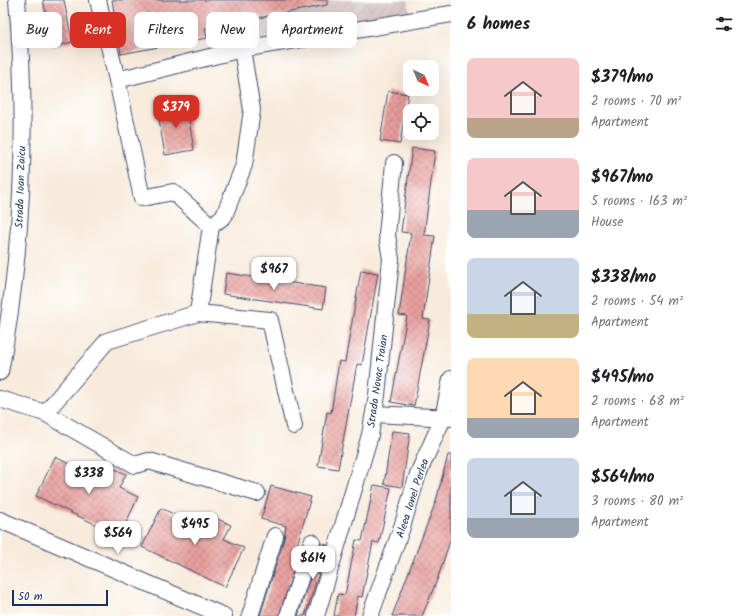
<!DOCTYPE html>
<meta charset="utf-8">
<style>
:root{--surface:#fff;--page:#f6f6f6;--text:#202124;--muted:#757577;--accent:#d93025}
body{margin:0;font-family:Kalam,sans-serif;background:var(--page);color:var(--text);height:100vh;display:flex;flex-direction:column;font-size:15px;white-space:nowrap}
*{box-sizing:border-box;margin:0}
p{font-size:13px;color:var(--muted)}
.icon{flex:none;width:22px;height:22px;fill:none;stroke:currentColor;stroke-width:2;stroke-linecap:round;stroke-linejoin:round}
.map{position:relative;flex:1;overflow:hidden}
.sheet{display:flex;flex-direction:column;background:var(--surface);width:300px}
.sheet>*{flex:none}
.top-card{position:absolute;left:12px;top:12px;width:379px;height:36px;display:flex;gap:8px}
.needle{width:26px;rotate:136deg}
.tools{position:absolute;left:403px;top:60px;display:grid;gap:8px}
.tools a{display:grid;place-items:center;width:36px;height:36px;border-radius:8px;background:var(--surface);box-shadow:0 4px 16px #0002;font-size:20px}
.scale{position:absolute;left:12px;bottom:10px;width:96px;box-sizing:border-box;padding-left:4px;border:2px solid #1b2f5e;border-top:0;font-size:11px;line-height:14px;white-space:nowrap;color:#1b2f5e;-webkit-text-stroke:3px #fff;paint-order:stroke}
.price{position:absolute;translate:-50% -34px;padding:0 9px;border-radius:8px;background:#fff;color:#222;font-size:13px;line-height:26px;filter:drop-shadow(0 1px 2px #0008)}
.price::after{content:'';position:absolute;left:50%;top:24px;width:12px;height:9px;margin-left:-6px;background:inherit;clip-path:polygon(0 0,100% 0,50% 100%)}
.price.selected{background:var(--accent);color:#fff}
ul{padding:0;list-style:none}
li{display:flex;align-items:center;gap:12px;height:100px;padding:0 16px}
li span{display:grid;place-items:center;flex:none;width:112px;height:80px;border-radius:8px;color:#555}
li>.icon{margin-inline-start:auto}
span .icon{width:48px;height:48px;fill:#fffc;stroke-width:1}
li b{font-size:17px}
h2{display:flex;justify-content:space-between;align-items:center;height:48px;padding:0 16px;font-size:17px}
.pill{padding:0 14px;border-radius:8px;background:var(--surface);box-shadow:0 4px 16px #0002;font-size:14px;line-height:36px}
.pill.selected{background:var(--accent);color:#fff}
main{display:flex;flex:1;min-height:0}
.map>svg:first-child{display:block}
.industrial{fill:url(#industrial-furrows)}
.building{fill:url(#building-cross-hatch)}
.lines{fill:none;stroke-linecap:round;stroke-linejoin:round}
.minor-casing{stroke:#3c4b71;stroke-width:18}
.minor{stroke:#fff;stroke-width:16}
.labels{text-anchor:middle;stroke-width:3.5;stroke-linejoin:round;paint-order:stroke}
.street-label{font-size:11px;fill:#1b2f5e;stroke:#fff}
</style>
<main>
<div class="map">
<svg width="451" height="616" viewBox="0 0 451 616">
<defs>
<pattern id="industrial-furrows" width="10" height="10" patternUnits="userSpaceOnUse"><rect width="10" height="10" fill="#d1bfbf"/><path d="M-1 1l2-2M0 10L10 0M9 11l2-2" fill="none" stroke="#b3a4a7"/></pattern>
<pattern id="building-cross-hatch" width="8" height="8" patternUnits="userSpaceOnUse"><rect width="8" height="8" fill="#e9a09d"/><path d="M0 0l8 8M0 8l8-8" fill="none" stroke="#bc8383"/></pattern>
</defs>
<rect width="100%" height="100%" fill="#fff"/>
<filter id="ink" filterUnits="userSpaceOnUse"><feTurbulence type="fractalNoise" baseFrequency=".025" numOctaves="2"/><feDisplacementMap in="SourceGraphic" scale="8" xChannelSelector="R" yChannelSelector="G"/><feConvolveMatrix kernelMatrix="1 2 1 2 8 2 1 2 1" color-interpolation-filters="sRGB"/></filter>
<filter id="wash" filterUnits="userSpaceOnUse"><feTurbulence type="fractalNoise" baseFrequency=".012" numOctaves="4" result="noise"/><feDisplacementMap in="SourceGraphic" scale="16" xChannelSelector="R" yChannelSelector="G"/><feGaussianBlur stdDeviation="0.9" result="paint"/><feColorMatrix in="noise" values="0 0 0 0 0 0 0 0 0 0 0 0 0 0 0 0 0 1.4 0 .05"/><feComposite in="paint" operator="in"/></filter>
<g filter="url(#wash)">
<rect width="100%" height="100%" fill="#f8ebdb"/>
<!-- industrial -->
<polygon class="industrial" points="325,0 408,0 410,13 222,46 218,26 326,5"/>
<g id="blocks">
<!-- building -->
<g class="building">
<polygon points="43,0 64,0 72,42 53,47"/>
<polygon points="112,0 327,0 327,5 205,28 207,38 121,54"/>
<polygon points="388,91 408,94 400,144 380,141"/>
<polygon points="186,102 194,150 165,155 157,108"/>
<polygon points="412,148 435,151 424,235 435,236 423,319 430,320 414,406 391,402 407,316 399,315 411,233 401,232"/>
<polygon points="361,270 378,273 362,365 357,364 338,469 318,466 327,412 331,413 339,361 345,362"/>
<polygon points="226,273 326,288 323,309 223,294"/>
<polygon points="392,431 410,433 402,487 384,484"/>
<polygon points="448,455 451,455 451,538 437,580 422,616 392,616 436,501"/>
<polygon points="55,457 97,477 104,464 126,474 119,488 138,497 120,536 36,496"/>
<polygon points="374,485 391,488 379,543 373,542 362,597 358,596 354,616 334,616 338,594 345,595 356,540 362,541"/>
<polygon points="271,486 311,497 297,545 301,546 279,616 260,616 284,539 286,526 261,519"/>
<polygon points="161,508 203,528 209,515 231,525 224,539 244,548 225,587 142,547"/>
<polygon points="321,543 327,545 318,576 305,616 298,616"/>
</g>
</g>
</g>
<g filter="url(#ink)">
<use href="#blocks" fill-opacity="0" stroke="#3c4b71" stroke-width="1"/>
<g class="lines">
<defs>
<g id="minor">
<polyline points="98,0 117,80 242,49 451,14"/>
<polyline points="117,80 142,198 173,192 211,226"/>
<polyline points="198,313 211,226 224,216 244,165 252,110 242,49"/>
<path d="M0 372C23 250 28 124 17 0"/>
<polyline points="0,399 45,413 107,341 198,313 270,320 294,426"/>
<polyline points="45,413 135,465 149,461 257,493"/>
<polyline points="374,414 451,418"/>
<polyline points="0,520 224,616"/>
<polyline points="250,616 275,536"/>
<polyline points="288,616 312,542"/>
<polyline points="316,616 370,435 377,395 391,259 387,235 394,163"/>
<polyline points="370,616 402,527 418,474 443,418 451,379"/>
</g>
</defs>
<!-- minor casing -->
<use href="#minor" class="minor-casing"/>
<!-- minor -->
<use href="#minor" class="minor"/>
</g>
</g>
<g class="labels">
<!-- street labels -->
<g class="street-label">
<text transform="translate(20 187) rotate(-88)" y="4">Strada Ioan Zaicu</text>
<text transform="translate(377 381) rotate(-82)" y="4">Strada Novac Traian</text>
<text transform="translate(412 498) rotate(-72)" y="4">Aleea Ionel Perlea</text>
</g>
</g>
</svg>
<div class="tools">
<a><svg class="needle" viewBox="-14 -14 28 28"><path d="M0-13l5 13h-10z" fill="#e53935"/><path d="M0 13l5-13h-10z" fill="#757577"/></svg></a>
<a><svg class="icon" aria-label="locate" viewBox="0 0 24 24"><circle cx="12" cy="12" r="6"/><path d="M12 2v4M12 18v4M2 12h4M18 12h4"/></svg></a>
</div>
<div class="scale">50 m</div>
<b class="price selected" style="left:176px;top:129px">$379</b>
<b class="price" style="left:274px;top:291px">$967</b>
<b class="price" style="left:89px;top:495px">$338</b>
<b class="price" style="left:195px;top:546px">$495</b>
<b class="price" style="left:118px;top:555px">$564</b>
<b class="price" style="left:313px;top:580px">$614</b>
<div class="top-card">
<a class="pill">Buy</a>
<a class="pill selected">Rent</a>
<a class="pill">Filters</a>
<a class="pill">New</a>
<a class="pill">Apartment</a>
</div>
</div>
<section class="sheet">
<h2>6 homes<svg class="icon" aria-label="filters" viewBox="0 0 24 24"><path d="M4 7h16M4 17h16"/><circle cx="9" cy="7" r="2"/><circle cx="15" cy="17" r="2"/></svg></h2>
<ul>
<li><span style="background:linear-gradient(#f6c9c9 75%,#b9a48a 0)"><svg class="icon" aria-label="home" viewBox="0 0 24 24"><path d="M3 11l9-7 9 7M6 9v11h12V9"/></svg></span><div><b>$379/mo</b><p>2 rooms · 70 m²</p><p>Apartment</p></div></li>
<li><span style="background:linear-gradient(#f6c9c9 65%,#9aa5b1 0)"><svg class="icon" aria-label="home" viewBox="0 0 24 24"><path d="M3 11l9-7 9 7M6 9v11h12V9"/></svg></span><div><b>$967/mo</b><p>5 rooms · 163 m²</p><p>House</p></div></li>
<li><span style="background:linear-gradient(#c9d6e8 70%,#c2b280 0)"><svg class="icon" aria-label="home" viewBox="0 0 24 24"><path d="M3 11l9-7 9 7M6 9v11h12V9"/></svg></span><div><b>$338/mo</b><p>2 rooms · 54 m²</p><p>Apartment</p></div></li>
<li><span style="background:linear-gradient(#ffd9b3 75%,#9aa5b1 0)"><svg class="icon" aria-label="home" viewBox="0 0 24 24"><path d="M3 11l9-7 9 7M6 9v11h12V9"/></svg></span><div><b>$495/mo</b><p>2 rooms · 68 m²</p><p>Apartment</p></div></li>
<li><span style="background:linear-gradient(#c9d6e8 75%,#9aa5b1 0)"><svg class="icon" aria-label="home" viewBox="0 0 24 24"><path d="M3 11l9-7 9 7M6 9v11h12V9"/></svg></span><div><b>$564/mo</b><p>3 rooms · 80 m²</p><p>Apartment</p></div></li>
</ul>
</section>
</main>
